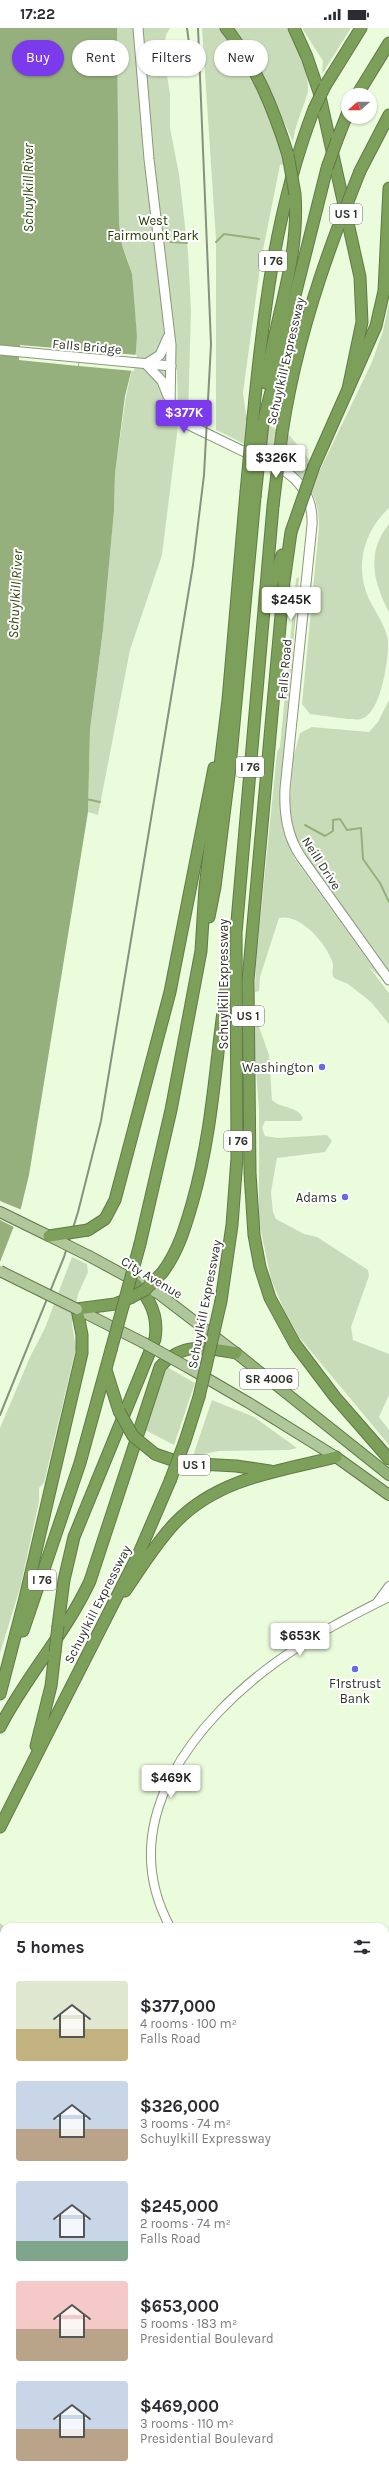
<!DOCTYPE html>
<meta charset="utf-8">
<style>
:root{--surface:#fff;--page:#f7f7f7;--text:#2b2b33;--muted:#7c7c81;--accent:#7c3aed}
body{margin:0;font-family:Karla,sans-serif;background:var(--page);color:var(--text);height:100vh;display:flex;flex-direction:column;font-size:15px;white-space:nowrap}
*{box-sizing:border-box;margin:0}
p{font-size:13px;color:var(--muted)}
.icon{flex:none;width:22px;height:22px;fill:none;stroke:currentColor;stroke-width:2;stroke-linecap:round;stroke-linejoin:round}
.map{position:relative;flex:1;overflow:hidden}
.details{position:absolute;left:0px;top:1895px;width:389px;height:556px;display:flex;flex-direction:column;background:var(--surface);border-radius:12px 12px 0 0;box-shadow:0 1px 3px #0004}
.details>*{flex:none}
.banner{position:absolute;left:12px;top:12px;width:365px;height:36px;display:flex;gap:8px}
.needle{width:26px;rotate:250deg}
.controls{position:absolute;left:341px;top:60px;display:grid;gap:8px}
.controls a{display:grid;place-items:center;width:36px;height:36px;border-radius:50%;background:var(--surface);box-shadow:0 1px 3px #0004;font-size:20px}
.price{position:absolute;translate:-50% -34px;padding:0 9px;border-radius:4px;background:#fff;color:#222;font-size:13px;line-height:26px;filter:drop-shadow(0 1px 2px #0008)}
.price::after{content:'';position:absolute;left:50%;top:24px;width:12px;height:9px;margin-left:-6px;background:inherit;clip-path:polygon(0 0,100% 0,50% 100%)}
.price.on{background:var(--accent);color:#fff}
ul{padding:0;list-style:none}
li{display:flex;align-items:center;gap:12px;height:100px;padding:0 16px}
li span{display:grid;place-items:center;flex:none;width:112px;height:80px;border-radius:4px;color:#555}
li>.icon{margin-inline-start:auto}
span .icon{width:48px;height:48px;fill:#fffc;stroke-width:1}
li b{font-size:17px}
h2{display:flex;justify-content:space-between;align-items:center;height:48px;padding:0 16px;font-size:17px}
.pill{padding:0 14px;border-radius:18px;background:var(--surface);box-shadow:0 1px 3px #0004;font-size:14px;line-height:36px}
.pill.on{background:var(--accent);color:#fff}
.status{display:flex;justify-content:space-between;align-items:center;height:28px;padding:0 20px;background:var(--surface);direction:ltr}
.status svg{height:11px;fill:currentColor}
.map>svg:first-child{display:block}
.green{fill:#c9dcba}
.water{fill:#95b07c}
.pier{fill:#ebfcdd}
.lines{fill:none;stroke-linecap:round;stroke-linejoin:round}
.stream{stroke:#95b07c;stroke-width:2}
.tertiary-casing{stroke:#89987c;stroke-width:10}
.secondary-casing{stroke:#89987c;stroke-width:11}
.primary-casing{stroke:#607a48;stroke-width:12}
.trunk-casing{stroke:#607a48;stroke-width:12}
.motorway-casing{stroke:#607a48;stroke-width:13}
.tertiary{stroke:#fff;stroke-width:8}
.secondary{stroke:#fff;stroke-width:9}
.primary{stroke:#b0c69b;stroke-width:10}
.trunk{stroke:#96b37a;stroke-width:10}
.motorway{stroke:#7ca059;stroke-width:11}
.rail{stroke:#86927d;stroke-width:2}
.primary-bridge-casing{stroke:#607a48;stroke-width:12;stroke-linecap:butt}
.motorway-bridge-casing{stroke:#607a48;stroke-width:13;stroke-linecap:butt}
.primary-bridge{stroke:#b0c69b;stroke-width:10}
.motorway-bridge{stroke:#7ca059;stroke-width:11}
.poi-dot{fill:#6c68e2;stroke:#fff;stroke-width:1.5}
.labels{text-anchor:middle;stroke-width:4;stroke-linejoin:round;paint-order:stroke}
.shield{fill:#fff;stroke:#6c7068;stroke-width:1}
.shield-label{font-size:12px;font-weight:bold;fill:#2d3328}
.park-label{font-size:13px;fill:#223a00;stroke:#fff}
.street-label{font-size:13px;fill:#2d3328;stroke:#fff}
.poi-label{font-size:13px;fill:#2d3328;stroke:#fff;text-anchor:end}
.water-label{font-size:14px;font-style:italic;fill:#2a430a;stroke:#fff}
</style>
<div class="status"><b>17:22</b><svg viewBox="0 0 49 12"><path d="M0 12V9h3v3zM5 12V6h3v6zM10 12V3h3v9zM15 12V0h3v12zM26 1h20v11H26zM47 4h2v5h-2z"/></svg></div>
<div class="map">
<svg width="389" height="2451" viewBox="0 0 389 2451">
<rect width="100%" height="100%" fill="#ebfcdd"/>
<!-- green -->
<g class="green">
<path d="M117 0H170L166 7 163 23 170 66V100L179 146 188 224 191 282 188 389 180 383 178 378 177 342H165C166 363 156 386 178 398L162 527 130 622 98 787 88 784 90 702 103 602 114 483 115 446 126 368 136 324 137 308 128 233 122 217 119 195Z"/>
<path d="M202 0H287C295 14 313 51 307 67 302 84 295 96 293 114L263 46 251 26 285 136 280 137 261 232 243 365 246 386 290 408 319 444 372 334 383 303 389 275V480C364 503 354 539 369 571 376 585 385 597 388 612 389 631 381 686 361 691 355 693 319 687 310 686L302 676 319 499C319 458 300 445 266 428 250 419 233 410 216 402V212Z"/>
<polygon points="302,0 351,0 322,46 323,33"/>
<path d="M389 496V584C373 554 366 524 389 496Z"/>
<path d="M299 549 280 771 283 803 295 831 380 949 369 939 389 965V996L371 974 348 956 334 950C330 944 335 939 332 933 326 915 300 885 279 890L260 949 259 963 255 964 256 935 277 724 280 719 296 551Z"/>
<polygon points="389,672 389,943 312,837 296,809 292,796 290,774 293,731 300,705 312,699 369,704 378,694"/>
<path d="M258 996 269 1027 272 1072C281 1081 296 1077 303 1090L301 1093H265L262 1100 265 1108 278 1110 327 1107 332 1113 325 1124 277 1130 271 1164 273 1184 276 1191 304 1206 317 1209 368 1242 369 1248 351 1299 353 1312 389 1326V1367L379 1389 389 1402V1417L299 1309 285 1284 271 1251 259 1194V1081L253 1002Z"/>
<polygon points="72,1229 87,1236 88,1244 78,1266 72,1296 76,1320 44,1455 39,1460 39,1474 20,1560 0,1625 0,1400 30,1329 45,1300"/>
<polygon points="167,1339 195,1355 174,1417 145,1402"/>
<polygon points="212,1372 254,1389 297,1420 289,1422 219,1423 193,1428"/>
<polygon points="0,1895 5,1899 4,2309 0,2308"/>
<polygon points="0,2322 4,2323 4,2447 237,2447 237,2451 0,2451"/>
</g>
<!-- water -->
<polygon class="water" points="0,0 117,0 119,195 122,217 132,246 137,308 136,324 125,368 115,446 114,483 103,602 90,702 88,784 29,1147 21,1180 0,1234 0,1183 3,1175 0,1173"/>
<!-- pier -->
<g class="pier">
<polygon points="20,317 137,327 134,343 79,338 80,323 78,338 19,332"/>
<polygon points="0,1173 22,1182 16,1200 0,1192"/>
</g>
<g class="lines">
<!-- stream -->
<g class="stream">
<polyline points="119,205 143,208"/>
<polyline points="170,214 187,215"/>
<polyline points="216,214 224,206 259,211"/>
<polyline points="86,771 100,774"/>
<polyline points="305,797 325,808 333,803 333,792 340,791 347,802 361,800 363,831 380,855 389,874"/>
<polyline points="0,2327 4,2328"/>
<polyline points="385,2444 389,2446"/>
</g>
<defs>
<g id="tertiary">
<polyline points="378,1573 389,1558"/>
<path d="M170 1899C113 1793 195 1692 279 1632 314 1607 351 1588 389 1569"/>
<polyline points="385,1973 389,1972"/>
</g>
<g id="secondary">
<path d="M138 0 149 131 171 317 170 382 175 388 187 396 286 444C305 457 313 475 312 497L285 761C284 786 287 808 301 829L389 952"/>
<polyline points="0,322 171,338"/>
<polyline points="146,336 162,353 168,368"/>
<polyline points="146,336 160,327 168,309"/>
</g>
<g id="primary">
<polyline points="0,1184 49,1208"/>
<polyline points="89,1228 159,1266 236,1325"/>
<polyline points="77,1281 142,1314"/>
<polyline points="189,1340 249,1375 336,1429"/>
</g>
<g id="trunk">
<polyline points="236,1325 389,1447"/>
<polyline points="336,1429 389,1467"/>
</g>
<g id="motorway">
<path d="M226 0C256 37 274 82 288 127"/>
<polyline points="294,0 307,29 319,64 360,249 362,294 348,361"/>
<polyline points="325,58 361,0"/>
<polyline points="357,67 389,15"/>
<polyline points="337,112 348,84"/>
<polyline points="360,143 389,87"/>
<path d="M266 355C274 291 300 232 295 166"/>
<path d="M253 390C263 285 276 180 314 81"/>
<polyline points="263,395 327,140"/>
<path d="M282 405C293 332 314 262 340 194"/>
<polyline points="314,438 376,298 384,263 389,160"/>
<polyline points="291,504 284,554 248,952 250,1145 254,1207 260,1239 270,1270 295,1316 335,1369 389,1431"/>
<polyline points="270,561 282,527"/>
<polyline points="209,889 215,859 230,739 255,469"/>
<polyline points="88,1202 105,1191 115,1172 170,964 214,740"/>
<polyline points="140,1216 171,1082 201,923 205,859 228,672 246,464"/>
<path d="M162 1245C178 1224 185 1200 192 1176 215 1097 216 1015 230 936"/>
<polyline points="221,1273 232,1197 237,1130 236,905 273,478"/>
<polyline points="106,1342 119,1383"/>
<polyline points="185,1413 199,1369"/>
<polyline points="155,1426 181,1435 236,1438 270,1443"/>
<path d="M125 1563C141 1540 156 1515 175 1495 218 1450 279 1443 336 1429"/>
<path d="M58 1598 64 1552 74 1509 155 1311C159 1286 149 1267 130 1251"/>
<polyline points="23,1603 80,1435 111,1322"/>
<polyline points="0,1666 25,1570 82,1325 82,1307 77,1281 115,1276 130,1270"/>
<path d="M0 1699C26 1648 66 1605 90 1553L160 1339C181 1314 207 1319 236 1325"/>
<polyline points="36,1718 51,1658 55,1624"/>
<polyline points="0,1799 139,1525 170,1453"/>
</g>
</defs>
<!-- tertiary casing -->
<use href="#tertiary" class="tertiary-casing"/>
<!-- secondary casing -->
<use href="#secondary" class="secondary-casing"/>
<!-- primary casing -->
<use href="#primary" class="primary-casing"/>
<!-- trunk casing -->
<use href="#trunk" class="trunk-casing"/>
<!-- motorway casing -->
<use href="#motorway" class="motorway-casing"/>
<!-- tertiary -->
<use href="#tertiary" class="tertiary"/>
<!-- secondary -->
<use href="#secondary" class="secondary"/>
<!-- primary -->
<use href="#primary" class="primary"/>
<!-- trunk -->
<use href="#trunk" class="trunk"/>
<!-- motorway -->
<use href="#motorway" class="motorway"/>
<!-- rail -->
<g class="rail">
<polyline points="187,0 193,46"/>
<polyline points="0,1387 64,1229 78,1184 101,1093 193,537 204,447 211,316 198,0"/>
</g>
<defs>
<g id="primary-bridge">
<polyline points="49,1208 89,1228"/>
<polyline points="0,1243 77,1281"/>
<polyline points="142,1314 189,1340"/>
</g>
<g id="motorway-bridge">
<polyline points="314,81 325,58"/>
<polyline points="288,127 295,166"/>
<polyline points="327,140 337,112"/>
<polyline points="340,194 360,143"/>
<polyline points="246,464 253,390"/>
<polyline points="255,469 263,395"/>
<polyline points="273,478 282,405"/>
<polyline points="291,504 314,438"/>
<polyline points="49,1208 88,1202"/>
<polyline points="130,1270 145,1262 162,1245"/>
<polyline points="111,1322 140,1216"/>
<polyline points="199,1369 221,1273"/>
<polyline points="119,1383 133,1408 155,1426"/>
<polyline points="170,1453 185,1413"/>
<polyline points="55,1624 58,1598"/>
</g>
</defs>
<!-- primary-bridge casing -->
<use href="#primary-bridge" class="primary-bridge-casing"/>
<!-- motorway-bridge casing -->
<use href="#motorway-bridge" class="motorway-bridge-casing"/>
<!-- primary-bridge -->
<use href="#primary-bridge" class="primary-bridge"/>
<!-- motorway-bridge -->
<use href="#motorway-bridge" class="motorway-bridge"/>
</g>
<!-- markers -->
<g class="poi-dot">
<circle cx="322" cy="1039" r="4"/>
<circle cx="345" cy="1169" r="4"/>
<circle cx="355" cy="1641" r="4"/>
</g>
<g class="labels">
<!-- shield labels -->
<g class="shield">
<rect x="330" y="176" width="32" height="20" rx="3"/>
<rect x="259" y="223" width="28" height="20" rx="3"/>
<rect x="236" y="729" width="28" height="20" rx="3"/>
<rect x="232" y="978" width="32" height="20" rx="3"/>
<rect x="224" y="1103" width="28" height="20" rx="3"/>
<rect x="240" y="1341" width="58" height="20" rx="3"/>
<rect x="178" y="1427" width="32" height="20" rx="3"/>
<rect x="28" y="1542" width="28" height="20" rx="3"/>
</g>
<g class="shield-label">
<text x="346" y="190">US 1</text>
<text x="273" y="237">I 76</text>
<text x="250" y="743">I 76</text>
<text x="248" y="992">US 1</text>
<text x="238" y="1117">I 76</text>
<text x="269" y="1355">SR 4006</text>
<text x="194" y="1441">US 1</text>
<text x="42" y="1556">I 76</text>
</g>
<!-- park labels -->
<g class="park-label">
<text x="153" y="197">West<tspan x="153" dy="15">Fairmount Park</tspan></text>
</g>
<!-- street labels -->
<g class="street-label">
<text transform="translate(87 318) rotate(5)" y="5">Falls Bridge</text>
<text transform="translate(285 333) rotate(-77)" y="5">Schuylkill Expressway</text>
<text transform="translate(284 641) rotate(-85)" y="5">Falls Road</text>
<text transform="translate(322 835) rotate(57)" y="5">Neill Drive</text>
<text transform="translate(223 956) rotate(-90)" y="5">Schuylkill Expressway</text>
<text transform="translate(152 1249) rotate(31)" y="5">City Avenue</text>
<text transform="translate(204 1276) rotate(-79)" y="5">Schuylkill Expressway</text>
<text transform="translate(97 1576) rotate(-63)" y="5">Schuylkill Expressway</text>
</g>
<!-- poi labels -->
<g class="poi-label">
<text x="314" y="1044">Washington</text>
<text x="337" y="1174">Adams</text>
<text x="355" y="1660" text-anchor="middle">F1rstrust<tspan x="355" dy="15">Bank</tspan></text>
</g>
<!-- water labels -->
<g class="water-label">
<text transform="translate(28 160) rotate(-90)" y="5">Schuylkill River</text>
<text transform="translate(15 566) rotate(-87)" y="5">Schuylkill River</text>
</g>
</g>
</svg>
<div class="controls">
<a><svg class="needle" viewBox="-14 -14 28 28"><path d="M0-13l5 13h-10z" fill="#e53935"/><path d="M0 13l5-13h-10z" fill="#7c7c81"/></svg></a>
</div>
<b class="price on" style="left:184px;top:406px">$377K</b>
<b class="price" style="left:276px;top:451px">$326K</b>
<b class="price" style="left:291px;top:593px">$245K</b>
<b class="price" style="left:300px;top:1629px">$653K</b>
<b class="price" style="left:171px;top:1771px">$469K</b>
<div class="banner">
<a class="pill on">Buy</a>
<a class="pill">Rent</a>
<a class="pill">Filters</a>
<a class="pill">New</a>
</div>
<section class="details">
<h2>5 homes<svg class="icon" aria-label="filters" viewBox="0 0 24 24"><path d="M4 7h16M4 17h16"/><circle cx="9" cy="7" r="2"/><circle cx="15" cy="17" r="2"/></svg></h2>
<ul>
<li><span style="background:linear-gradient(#dfe7d0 60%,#c2b280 0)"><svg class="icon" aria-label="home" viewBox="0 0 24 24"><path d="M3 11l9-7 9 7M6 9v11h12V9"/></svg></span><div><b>$377,000</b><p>4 rooms · 100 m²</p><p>Falls Road</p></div></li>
<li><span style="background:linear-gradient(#c9d6e8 60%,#b9a48a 0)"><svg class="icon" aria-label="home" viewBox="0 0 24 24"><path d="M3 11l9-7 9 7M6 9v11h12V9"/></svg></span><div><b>$326,000</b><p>3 rooms · 74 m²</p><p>Schuylkill Expressway</p></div></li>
<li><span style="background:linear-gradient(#c9d6e8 75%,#7fa58c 0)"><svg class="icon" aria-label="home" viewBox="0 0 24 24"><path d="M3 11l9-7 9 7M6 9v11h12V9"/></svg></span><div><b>$245,000</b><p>2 rooms · 74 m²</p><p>Falls Road</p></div></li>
<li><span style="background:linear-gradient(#f6c9c9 60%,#b9a48a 0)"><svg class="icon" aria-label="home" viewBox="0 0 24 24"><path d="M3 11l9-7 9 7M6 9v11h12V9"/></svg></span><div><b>$653,000</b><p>5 rooms · 183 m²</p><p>Presidential Boulevard</p></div></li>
<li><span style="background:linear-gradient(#c9d6e8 60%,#b9a48a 0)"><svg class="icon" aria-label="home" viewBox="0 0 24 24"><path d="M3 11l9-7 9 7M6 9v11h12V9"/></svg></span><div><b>$469,000</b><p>3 rooms · 110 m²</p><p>Presidential Boulevard</p></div></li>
</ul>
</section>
</div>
